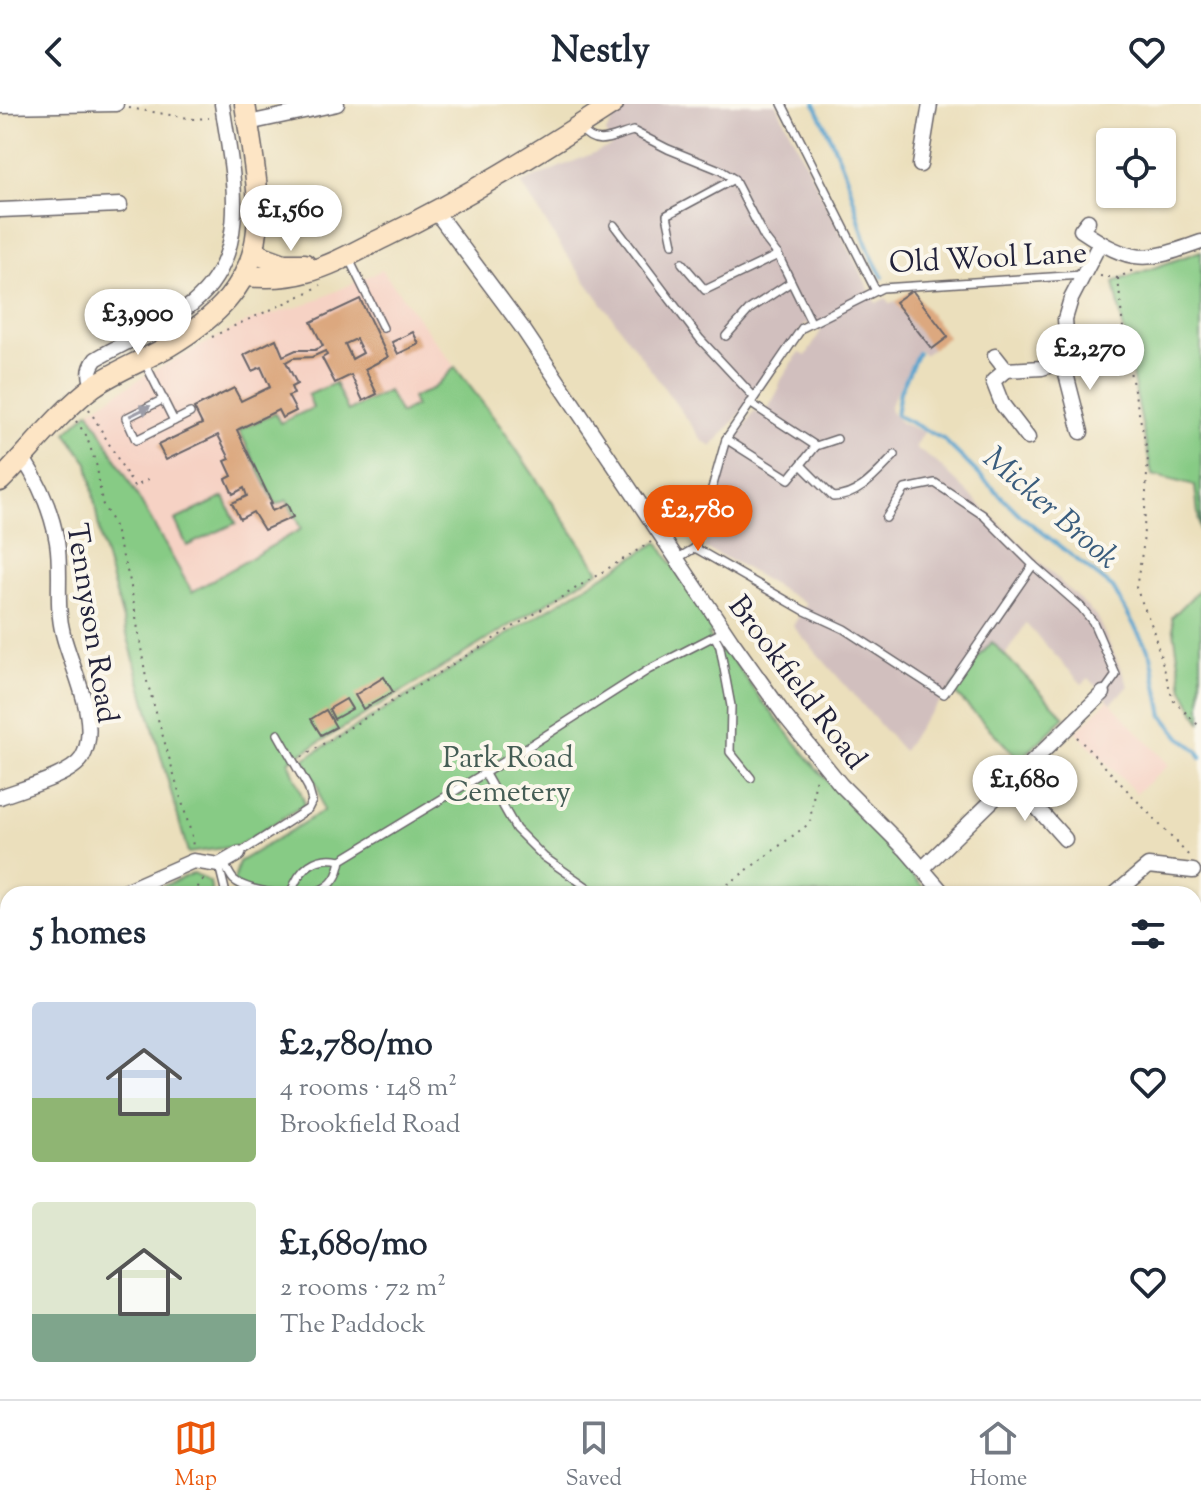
<!DOCTYPE html>
<meta charset="utf-8">
<style>
:root{--surface:#fff;--page:#f6f6f7;--text:#1f2937;--muted:#747a83;--line:#e0e1e3;--accent:#ea580c}
body{margin:0;font-family:"Sorts Mill Goudy",serif;background:var(--page);color:var(--text);height:100vh;display:flex;flex-direction:column;font-size:30px;white-space:nowrap}
*{box-sizing:border-box;margin:0}
p{font-size:26px;color:var(--muted)}
.icon{flex:none;width:44px;height:44px;fill:none;stroke:currentColor;stroke-width:2;stroke-linecap:round;stroke-linejoin:round}
.map{position:relative;flex:1;overflow:hidden}
.sheet{position:absolute;left:0px;top:782px;width:1202px;height:514px;display:flex;flex-direction:column;background:var(--surface);border-radius:24px 24px 0 0;box-shadow:0 2px 6px #0004}
.sheet>*{flex:none}
.tools{position:absolute;left:1096px;top:24px;display:grid;gap:16px}
.tools a{display:grid;place-items:center;width:80px;height:80px;border-radius:8px;background:var(--surface);box-shadow:0 2px 6px #0004;font-size:40px}
.price{position:absolute;translate:-50% -68px;padding:0 18px;border-radius:28px;background:#fff;color:#222;font-size:26px;line-height:52px;filter:drop-shadow(0 2px 4px #0008)}
.price::after{content:'';position:absolute;left:50%;top:48px;width:24px;height:18px;margin-left:-12px;background:inherit;clip-path:polygon(0 0,100% 0,50% 100%)}
.price.selected{background:var(--accent);color:#fff}
ul{padding:0;list-style:none}
li{display:flex;align-items:center;gap:24px;height:200px;padding:0 32px}
li span{display:grid;place-items:center;flex:none;width:224px;height:160px;border-radius:8px;color:#555}
li>.icon{margin-inline-start:auto}
span .icon{width:96px;height:96px;fill:#fffc;stroke-width:1}
li b{font-size:34px}
h2{display:flex;justify-content:space-between;align-items:center;height:96px;padding:0 32px;font-size:34px}
header{display:flex;justify-content:space-between;align-items:center;height:104px;padding:0 32px;background:var(--surface);font-size:36px;font-weight:700}
.menu{display:flex;justify-content:space-around;align-items:center;height:112px;border-top:2px solid var(--line);background:var(--surface);font-size:22px;color:var(--muted)}
.menu a{display:grid;justify-items:center;gap:4px}
.menu .selected{color:var(--accent)}
.map>svg:first-child{display:block}
.built{fill:#f6d2c4}
.industrial{fill:#d1bfbe}
.green{fill:#87cb85;stroke:#547660;stroke-width:2}
.lines{fill:none;stroke-linecap:round;stroke-linejoin:round}
.stream{stroke:#56a2ce;stroke-width:4}
.building{fill:#dca87f;fill-rule:evenodd}
.lane-casing{stroke:#686468;stroke-width:10}
.street-casing{stroke:#686468;stroke-width:17}
.secondary-casing{stroke:#686468;stroke-width:23}
.path{stroke:#686468;stroke-width:2;stroke-dasharray:2 6;stroke-linecap:butt}
.lane{stroke:#fff;stroke-width:7}
.street{stroke:#fff;stroke-width:14}
.secondary{stroke:#fde5c5;stroke-width:20}
.oneway{fill:#9c9ca7}
.labels{text-anchor:middle;stroke-width:8;stroke-linejoin:round;paint-order:stroke}
.street-label{font-size:30px;fill:#22223b;stroke:#fbf7ec}
.park-label{font-size:30px;fill:#455d55;stroke:#fbf7ec}
.water-label{font-size:32px;font-style:italic;fill:#395c7d;stroke:#fbf7ec}
</style>
<header><svg class="icon" aria-label="back" viewBox="0 0 24 24"><path d="M15 5l-7 7 7 7"/></svg>Nestly<svg class="icon" aria-label="heart" viewBox="0 0 24 24"><path d="M12 20l-8-8c-3-5 5-10 8-4 3-6 11-1 8 4z"/></svg></header>
<div class="map">
<svg width="1201" height="1295" viewBox="0 0 1201 1295">
<rect width="100%" height="100%" fill="#fbf7ec"/>
<filter id="ink" filterUnits="userSpaceOnUse"><feTurbulence type="fractalNoise" baseFrequency=".0125" numOctaves="2"/><feDisplacementMap in="SourceGraphic" scale="16" xChannelSelector="R" yChannelSelector="G"/><feConvolveMatrix kernelMatrix="1 2 1 2 8 2 1 2 1" color-interpolation-filters="sRGB"/></filter>
<filter id="wash" filterUnits="userSpaceOnUse"><feTurbulence type="fractalNoise" baseFrequency=".006" numOctaves="4" result="noise"/><feDisplacementMap in="SourceGraphic" scale="32" xChannelSelector="R" yChannelSelector="G"/><feGaussianBlur stdDeviation="1.8" result="paint"/><feColorMatrix in="noise" values="0 0 0 0 0 0 0 0 0 0 0 0 0 0 0 0 0 1.4 0 .05"/><feComposite in="paint" operator="in"/></filter>
<g filter="url(#wash)">
<rect width="100%" height="100%" fill="#ebdfbc"/>
<!-- built -->
<g class="built">
<polygon points="382,166 494,315 192,488 89,307 149,269 249,217 308,200"/>
<polygon points="1108,596 1169,661 1136,689 1076,628"/>
</g>
<!-- industrial -->
<polygon class="industrial" points="634,0 776,0 876,199 886,194 890,200 894,197 932,245 924,251 919,246 914,254 890,301 891,309 901,319 924,328 915,344 936,358 1096,512 1129,582 1111,599 1089,574 1082,580 1026,520 1005,551 992,538 921,619 903,647 793,522 806,500 738,460 704,444 728,350 754,307 764,312 780,283 778,281 799,248 806,252 821,227 806,219 760,286 712,343 703,337 563,146 521,79 611,42 606,29 618,7"/>
<!-- green -->
<g class="green">
<polygon points="1201,147 1201,438 1195,382 1152,371 1114,178"/>
<polygon points="455,263 501,323 599,467 289,657 305,700 238,742 188,749 101,437 88,359 66,329 89,307 192,488 301,425 287,396 276,401 239,326 275,309 280,319 313,304 308,291 335,279 348,307 388,287 400,310 415,302 412,294 434,284"/>
<polygon points="224,393 236,419 187,442 175,416"/>
<polygon points="658,438 714,527 708,531 716,545 722,541 763,598 817,665 929,790 239,790 232,784 239,758 323,707 318,683 304,655"/>
<polygon points="1201,484 1201,619 1183,585 1172,513"/>
<polygon points="992,538 1065,613 1020,656 951,585"/>
<polygon points="194,769 210,778 212,790 145,790"/>
<polygon points="1201,814 1201,1024 1194,1014 1194,820"/>
<polygon points="8,849 8,1083 0,1085 0,853"/>
</g>
<g class="lines">
<!-- stream -->
<g class="stream">
<path d="M815 0C826 24 838 49 847 74 860 111 861 139 883 173"/>
<polyline points="918,249 900,287 896,311 943,335 1020,411 1113,484 1151,551 1163,612 1180,633 1197,646 1201,654"/>
</g>
</g>
<g id="blocks">
<!-- building -->
<g class="building">
<polygon points="912,186 948,233 932,245 895,198"/>
<path d="M360 195 388 253 365 265 377 290 363 297 351 271 335 279 322 254 327 251 325 247 312 253 293 254 286 258 297 280 291 283 294 290 288 292 296 307 282 314 278 306 237 326 272 399 269 400 272 407 287 400 293 413 264 426 253 408 240 415 232 399 247 392 244 384 233 390 226 375 232 372 225 357 230 355 218 331 166 356 158 341 202 320 194 304 234 284 241 297 270 283 261 263 252 267 244 251 276 235 283 252 296 246H315L323 242 311 218ZM356 235 363 249 352 255 345 240Z"/>
<polygon points="413,228 419,240 398,250 392,238"/>
<polygon points="384,573 393,588 363,605 355,591"/>
<polygon points="346,595 352,605 334,615 329,605"/>
<polygon points="326,606 336,623 321,631 311,615"/>
</g>
</g>
</g>
<g filter="url(#ink)">
<use href="#blocks" fill-opacity="0" stroke="#686468" stroke-width="2"/>
<g class="lines">
<defs>
<g id="lane">
<polyline points="782,0 875,185"/>
<path d="M581 25C597 45 613 32 633 27L668 45 720 66 734 75 764 133 778 151 811 218"/>
<polyline points="614,121 700,235 754,293"/>
<polyline points="673,140 667,111 734,75"/>
<polyline points="348,153 383,224"/>
<polyline points="682,159 705,186 778,151"/>
<polyline points="726,232 750,205 791,178"/>
<polyline points="144,257 174,317 190,309"/>
<polyline points="164,295 126,314 136,336 174,317"/>
<polyline points="750,299 816,342"/>
<polyline points="726,335 789,375 816,342 837,335"/>
<path d="M801 361 833 393C859 393 878 368 895 351"/>
<polyline points="695,444 726,335 802,224 882,184 1082,171"/>
<polyline points="678,454 695,444 803,506 844,525 944,590 1033,461 983,411 935,379 905,385 886,414"/>
<polyline points="1033,461 1081,503 1093,518 1116,571 1103,589"/>
<polyline points="715,533 720,543 731,602 730,648 751,674"/>
<polyline points="485,670 516,725 544,753 597,790"/>
<polyline points="238,750 308,705 312,697 308,683 278,630"/>
<path d="M224 760C227 764 230 772 234 776 251 790 308 796 326 783 336 777 339 767 341 756L529 642 648 566 724 527"/>
<polyline points="219,761 226,790"/>
<path d="M291 789C299 765 315 750 341 756"/>
<polyline points="649,1288 649,1295"/>
</g>
<g id="street">
<polyline points="0,2 116,0"/>
<polyline points="248,19 337,0"/>
<polyline points="920,61 930,0"/>
<polyline points="0,106 120,101"/>
<polyline points="436,108 521,222 731,536 785,612 841,681 905,745 944,790"/>
<path d="M1088 117 1081 126C1133 161 1145 158 1201 138"/>
<polyline points="995,252 1006,266 993,277 1002,300 1028,334"/>
<polyline points="1063,258 1081,328"/>
<polyline points="1006,266 1042,264 1068,256 1065,215 1071,195 1100,139"/>
<path d="M94 282C88 272 89 264 96 255 127 237 163 222 192 200 254 150 232 68 222 0"/>
<polyline points="1014,678 1065,735"/>
<path d="M0 693C20 685 71 672 82 654 102 619 71 564 63 530 55 499 62 468 57 438 52 408 39 379 23 354"/>
<polyline points="922,765 1103,589"/>
<polyline points="118,790 193,757 219,761 238,750"/>
<polyline points="1115,790 1148,762 1193,767"/>
<polyline points="0,841 8,838"/>
<polyline points="0,1115 8,1112"/>
<polyline points="0,1190 8,1187"/>
<polyline points="1194,1221 1201,1235"/>
<polyline points="0,1285 8,1282"/>
<polyline points="509,1288 511,1295"/>
<polyline points="292,1295 319,1288"/>
<polyline points="453,1295 467,1288"/>
<polyline points="748,1295 761,1288"/>
</g>
<g id="secondary">
<polyline points="254,149 284,160 305,160"/>
<path d="M246 172C266 174 286 174 307 168 334 161 360 145 385 133 465 94 539 48 613 0"/>
<path d="M0 377C30 347 60 307 94 282 117 266 145 256 169 242 281 175 262 112 245 0"/>
</g>
</defs>
<!-- lane casing -->
<use href="#lane" class="lane-casing"/>
<!-- street casing -->
<use href="#street" class="street-casing"/>
<!-- secondary casing -->
<use href="#secondary" class="secondary-casing"/>
<!-- path -->
<g class="path">
<polyline points="129,4 194,15 209,14"/>
<polyline points="1100,172 1118,174 1135,165"/>
<polyline points="1118,174 1125,244 1148,351 1143,443 1136,484 1152,522 1173,596 1201,624"/>
<path d="M212 233C248 214 286 201 321 181"/>
<polyline points="89,305 134,383 153,373"/>
<polyline points="76,317 86,331 97,363 102,399 113,419 130,477 146,574 193,736 192,744"/>
<polyline points="1077,633 1191,754"/>
<polyline points="302,653 651,438"/>
<polyline points="193,790 205,773"/>
<polyline points="715,790 810,719 816,671"/>
<polyline points="0,878 8,877"/>
<polyline points="0,960 8,959"/>
<polyline points="78,1288 80,1295"/>
<polyline points="185,1288 187,1295"/>
<polyline points="126,1295 151,1288"/>
</g>
<!-- lane -->
<use href="#lane" class="lane"/>
<!-- street -->
<use href="#street" class="street"/>
<!-- secondary -->
<use href="#secondary" class="secondary"/>
</g>
<!-- one-way arrows -->
<defs><path id="oneway-solid" d="M-6-.8H1V-3.2L6.5 0L1 3.2V.8H-6Z" transform="scale(2)"/></defs>
<use class="oneway" href="#oneway-solid" transform="translate(140 307) rotate(-26)"/>
</g>
<g class="labels">
<!-- street labels -->
<g class="street-label">
<text transform="translate(988 153) rotate(-3)" y="10">Old Wool Lane</text>
<text transform="translate(93 519) rotate(81)" y="10">Tennyson Road</text>
<text transform="translate(798 578) rotate(53)" y="10">Brookfield Road</text>
</g>
<!-- park labels -->
<g class="park-label">
<text x="508" y="663">Park Road<tspan x="508" dy="34">Cemetery</tspan></text>
</g>
<!-- water labels -->
<g class="water-label">
<text transform="translate(1052 403) rotate(41)" y="11">Micker Brook</text>
</g>
</g>
</svg>
<div class="tools">
<a><svg class="icon" aria-label="locate" viewBox="0 0 24 24"><circle cx="12" cy="12" r="6"/><path d="M12 2v4M12 18v4M2 12h4M18 12h4"/></svg></a>
</div>
<b class="price" style="left:291px;top:149px">£1,560</b>
<b class="price" style="left:138px;top:253px">£3,900</b>
<b class="price" style="left:1090px;top:288px">£2,270</b>
<b class="price selected" style="left:698px;top:449px">£2,780</b>
<b class="price" style="left:1025px;top:719px">£1,680</b>
<section class="sheet">
<h2>5 homes<svg class="icon" aria-label="filters" viewBox="0 0 24 24"><path d="M4 7h16M4 17h16"/><circle cx="9" cy="7" r="2"/><circle cx="15" cy="17" r="2"/></svg></h2>
<ul>
<li><span style="background:linear-gradient(#c9d6e8 60%,#8fb573 0)"><svg class="icon" aria-label="home" viewBox="0 0 24 24"><path d="M3 11l9-7 9 7M6 9v11h12V9"/></svg></span><div><b>£2,780/mo</b><p>4 rooms · 148 m²</p><p>Brookfield Road</p></div><svg class="icon" aria-label="heart" viewBox="0 0 24 24"><path d="M12 20l-8-8c-3-5 5-10 8-4 3-6 11-1 8 4z"/></svg></li>
<li><span style="background:linear-gradient(#dfe7d0 70%,#7fa58c 0)"><svg class="icon" aria-label="home" viewBox="0 0 24 24"><path d="M3 11l9-7 9 7M6 9v11h12V9"/></svg></span><div><b>£1,680/mo</b><p>2 rooms · 72 m²</p><p>The Paddock</p></div><svg class="icon" aria-label="heart" viewBox="0 0 24 24"><path d="M12 20l-8-8c-3-5 5-10 8-4 3-6 11-1 8 4z"/></svg></li>
</ul>
</section>
</div>
<nav class="menu">
<a class="selected"><svg class="icon" aria-label="map" viewBox="0 0 24 24"><path d="M3 6l6-2 6 2 6-2v14l-6 2-6-2-6 2zM9 4v14M15 6v14"/></svg>Map</a>
<a><svg class="icon" aria-label="saved" viewBox="0 0 24 24"><path d="M7 4h10v16l-5-4-5 4z"/></svg>Saved</a>
<a><svg class="icon" aria-label="home" viewBox="0 0 24 24"><path d="M3 11l9-7 9 7M6 9v11h12V9"/></svg>Home</a>
</nav>
